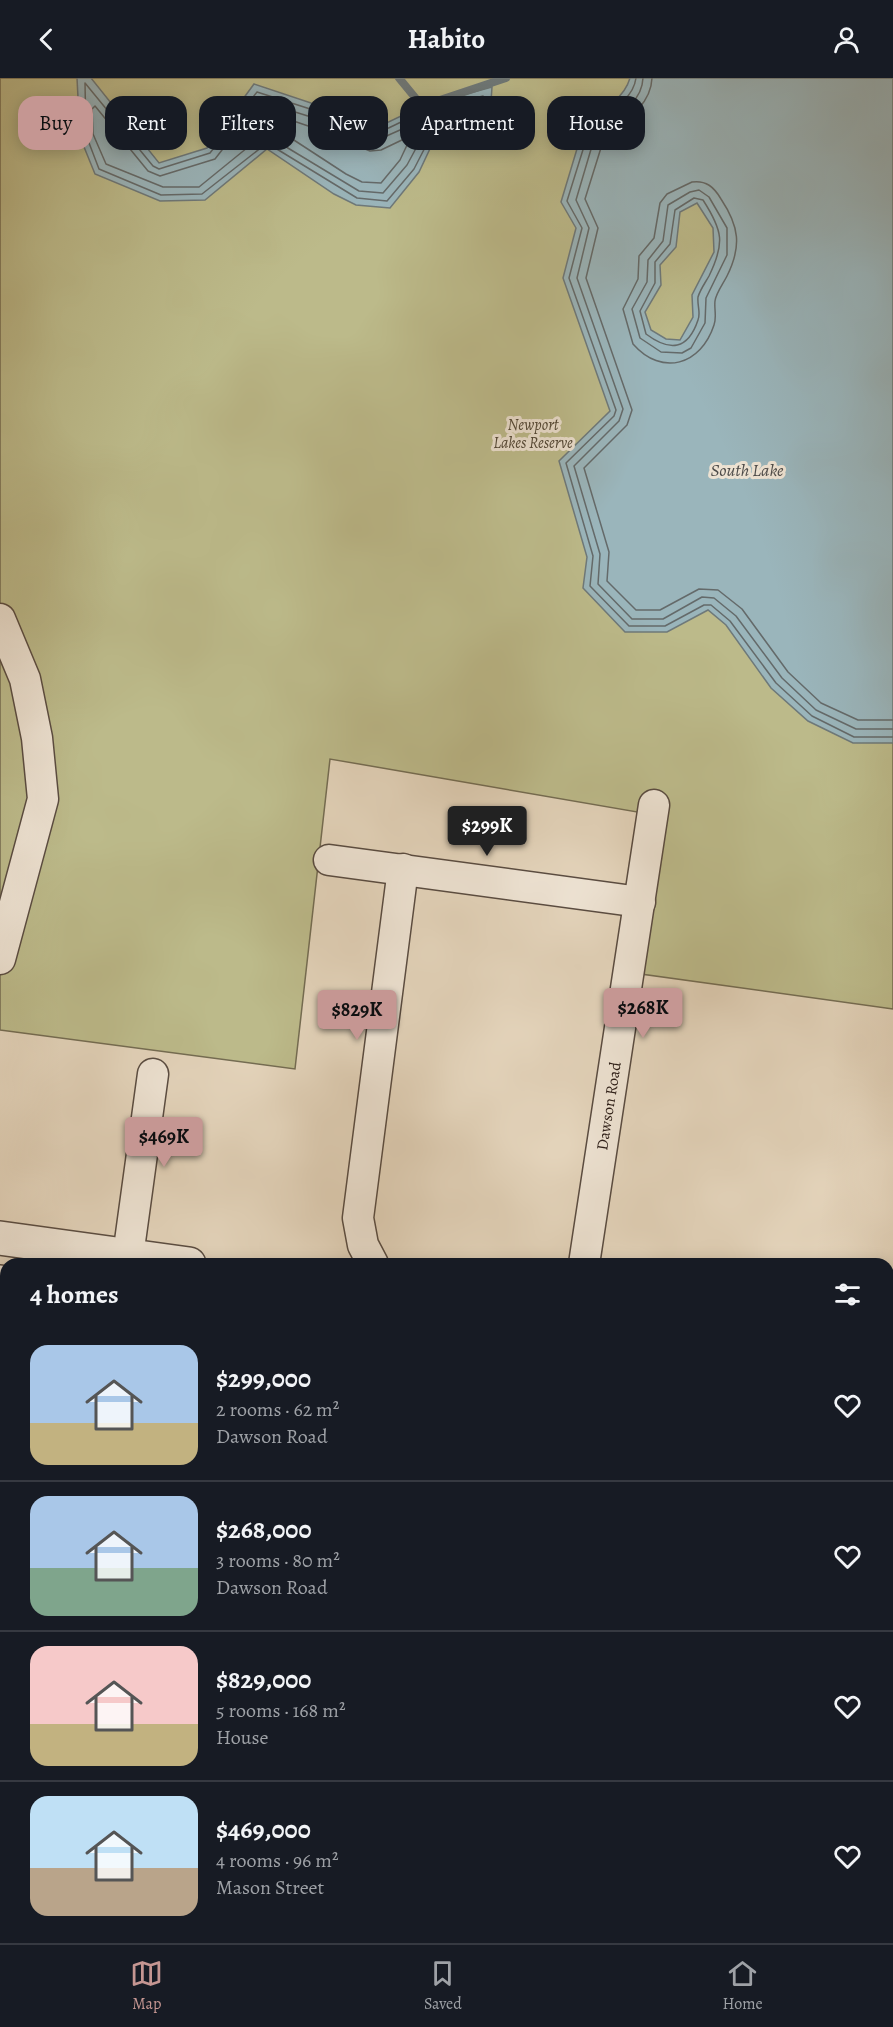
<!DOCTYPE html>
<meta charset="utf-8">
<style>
:root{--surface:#171b24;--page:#242831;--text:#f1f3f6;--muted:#9ea1a6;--line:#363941;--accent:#c59692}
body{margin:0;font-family:Alegreya,serif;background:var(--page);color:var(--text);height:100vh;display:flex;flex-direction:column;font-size:22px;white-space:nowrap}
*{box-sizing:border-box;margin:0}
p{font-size:20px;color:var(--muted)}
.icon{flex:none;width:33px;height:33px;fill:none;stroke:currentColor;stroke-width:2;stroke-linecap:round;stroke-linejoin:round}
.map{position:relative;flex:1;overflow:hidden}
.sheet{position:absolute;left:0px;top:1180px;width:894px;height:686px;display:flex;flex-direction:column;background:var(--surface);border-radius:18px 18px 0 0;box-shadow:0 3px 15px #0003}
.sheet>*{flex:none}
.guide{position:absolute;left:18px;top:18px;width:858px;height:54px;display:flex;gap:12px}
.price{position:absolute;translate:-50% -51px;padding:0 14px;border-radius:6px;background:var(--accent);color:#111;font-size:20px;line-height:39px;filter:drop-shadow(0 2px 3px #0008)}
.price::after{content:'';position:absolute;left:50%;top:36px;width:18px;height:14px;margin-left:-9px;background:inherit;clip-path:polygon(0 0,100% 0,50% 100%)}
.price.current{background:#222;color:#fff}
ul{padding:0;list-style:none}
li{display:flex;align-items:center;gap:18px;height:150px;padding:0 30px}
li+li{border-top:2px solid var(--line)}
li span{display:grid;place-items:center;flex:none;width:168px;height:120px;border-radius:18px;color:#555}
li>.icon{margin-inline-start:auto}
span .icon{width:72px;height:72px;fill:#fffc;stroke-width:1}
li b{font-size:26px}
h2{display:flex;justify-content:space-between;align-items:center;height:72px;padding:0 30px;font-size:26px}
.pill{padding:0 21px;border-radius:18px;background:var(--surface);box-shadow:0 3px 15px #0003;font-size:21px;line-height:54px}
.pill.current{background:var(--accent);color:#111}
header{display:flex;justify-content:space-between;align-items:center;height:78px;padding:0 30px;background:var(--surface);font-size:27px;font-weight:700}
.menu{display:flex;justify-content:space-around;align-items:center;height:84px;border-top:2px solid var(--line);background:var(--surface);font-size:16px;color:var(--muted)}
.menu a{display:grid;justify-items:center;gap:3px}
.menu .current{color:var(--accent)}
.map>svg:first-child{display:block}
.green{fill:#bcba8a;stroke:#746c52;stroke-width:1.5}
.water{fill:#9ab5bb;stroke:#6e797a;stroke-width:1.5;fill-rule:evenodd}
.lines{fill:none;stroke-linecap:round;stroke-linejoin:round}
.shore{stroke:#646a6a;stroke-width:1.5}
.stream{stroke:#6e797a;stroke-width:8}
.minor-casing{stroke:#5a4c41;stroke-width:33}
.tertiary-casing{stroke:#5a4c41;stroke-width:36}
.minor{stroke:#ede2d2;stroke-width:30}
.tertiary{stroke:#ede2d2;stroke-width:33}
.labels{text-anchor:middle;stroke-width:6;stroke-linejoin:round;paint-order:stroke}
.park-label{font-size:16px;font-style:italic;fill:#514635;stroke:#ede2d2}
.street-label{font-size:16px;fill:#2d1f19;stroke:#ede2d2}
.water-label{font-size:18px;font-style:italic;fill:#4e4c4a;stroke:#ede2d2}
</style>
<header><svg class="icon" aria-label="back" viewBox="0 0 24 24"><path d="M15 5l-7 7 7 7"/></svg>Habito<svg class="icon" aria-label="person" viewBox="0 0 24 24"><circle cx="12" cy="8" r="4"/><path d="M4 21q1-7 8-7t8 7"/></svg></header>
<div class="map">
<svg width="893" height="1865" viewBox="0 0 893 1865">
<rect width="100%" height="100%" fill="#e3d3ba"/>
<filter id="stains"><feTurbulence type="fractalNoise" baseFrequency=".00333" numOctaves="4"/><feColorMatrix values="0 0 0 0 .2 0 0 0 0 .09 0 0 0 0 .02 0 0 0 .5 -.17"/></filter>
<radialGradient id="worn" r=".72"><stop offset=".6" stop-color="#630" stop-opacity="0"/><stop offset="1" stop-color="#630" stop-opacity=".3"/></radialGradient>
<!-- green -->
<polygon class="green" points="0,0 893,0 893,931 641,896 661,738 330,681 295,991 0,952"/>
<!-- water -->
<g class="water">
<polygon points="77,0 91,0 159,85 207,70 254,6 332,32 374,51 422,28 492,9 489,53 436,58 419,94 390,130 356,127 334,116 267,71 205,122 160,123 95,96 80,59"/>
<path d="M630 0H893V665H853L808 643 771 610 726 547 708 532 667 554H625L583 510 587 479 559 383 610 333 563 200 576 150 561 124 586 41C604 31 624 21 630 0ZM697 125 713 150 714 174 692 217 693 239 680 262 666 261 651 252 645 234 661 207 660 187 676 169 680 134Z"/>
</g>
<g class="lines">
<!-- shore -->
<g class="shore">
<path d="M636 0C633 23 608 34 591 46L567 123 582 150 569 200 616 332 614 338 566 385 593 478 590 508 629 548H665L704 527H711L730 543 776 605 812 638 854 659H893"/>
<path d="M643 0C642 26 616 38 597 51L576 122 589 150 577 200 623 331 619 343 574 388 600 476 598 506 632 541H663L702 519 714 520 736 538 782 600 816 632 856 651H893"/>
<path d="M652 0C651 28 625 43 605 57L585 121 598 150 586 200 632 332 627 347 584 390 609 474 607 503 636 532H660L699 511 718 512 742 531 788 594 821 625 858 642H893"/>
<polygon points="85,5 153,88 159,91 210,75 257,14 329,37 374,57 424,33 483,18 485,21 484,45 481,48 433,54 414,91 387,123 357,120 267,65 202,116 161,117 99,91 86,57"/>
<polygon points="260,23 327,44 373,64 427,40 474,28 477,31 475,41 428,48 407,87 383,115 359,113 268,58 258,61 199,109 163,109 106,86 93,56 92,31 95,28 148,93 160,98 215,81"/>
<polygon points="264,33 323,53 370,73 381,72 404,61 408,65 400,82 381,105 362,104 346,96 277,51 266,49 252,51 251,47"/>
<path d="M692 104C706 102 714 109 721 121 739 148 742 168 727 198 723 206 716 215 715 223 714 231 717 239 714 247 701 287 662 299 633 266L623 231 638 201 639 178 654 160 660 125 667 116Z"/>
<polygon points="699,112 709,119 727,150 727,177 706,220 705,245 691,270 682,275 661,274 640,260 632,231 647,204 648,182 663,163 668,127 690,114"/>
<path d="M694 120 703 122C723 153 725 165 709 198 705 205 700 212 698 219 697 227 701 235 698 242 688 272 670 274 646 256L640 233 655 205V184L670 166 675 132Z"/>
</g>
<!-- stream -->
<polyline class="stream" points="399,0 422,28 506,0"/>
<defs>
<g id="minor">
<polyline points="0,541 25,601 37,660 43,721 0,881"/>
<polyline points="329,782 640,824"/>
<polyline points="128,1178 153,996"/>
<polyline points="373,1186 363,1167 358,1140 403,791"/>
<polyline points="584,1186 654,727"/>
<polyline points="888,1657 893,1658"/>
<polyline points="277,1865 277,1860"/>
<polyline points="731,1865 732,1860"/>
</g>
<g id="tertiary">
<polyline points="0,1160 189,1186"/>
<polyline points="0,1204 6,1205"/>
<polyline points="888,1282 893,1283"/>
<polyline points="888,1325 893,1326"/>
</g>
</defs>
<!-- minor casing -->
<use href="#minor" class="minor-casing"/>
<!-- tertiary casing -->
<use href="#tertiary" class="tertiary-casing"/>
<!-- minor -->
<use href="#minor" class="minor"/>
<!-- tertiary -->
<use href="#tertiary" class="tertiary"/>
</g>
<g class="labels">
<!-- park labels -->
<g class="park-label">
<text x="533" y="352">Newport<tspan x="533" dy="18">Lakes Reserve</tspan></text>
</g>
<!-- street labels -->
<g class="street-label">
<text transform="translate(608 1028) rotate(-81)" y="6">Dawson Road</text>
</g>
<!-- water labels -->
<g class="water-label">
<text x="747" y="398">South Lake</text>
</g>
</g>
<rect width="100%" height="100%" filter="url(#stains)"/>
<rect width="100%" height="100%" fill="url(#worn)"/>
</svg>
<b class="price current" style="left:487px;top:779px">$299K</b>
<b class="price" style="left:643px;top:961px">$268K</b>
<b class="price" style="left:357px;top:963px">$829K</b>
<b class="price" style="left:164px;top:1090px">$469K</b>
<div class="guide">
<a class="pill current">Buy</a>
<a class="pill">Rent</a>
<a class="pill">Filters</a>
<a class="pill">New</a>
<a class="pill">Apartment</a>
<a class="pill">House</a>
</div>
<section class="sheet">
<h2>4 homes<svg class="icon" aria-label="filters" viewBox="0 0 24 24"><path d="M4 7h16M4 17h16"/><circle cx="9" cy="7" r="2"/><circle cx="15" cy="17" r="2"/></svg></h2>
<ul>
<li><span style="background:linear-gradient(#a9c7e8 65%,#c2b280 0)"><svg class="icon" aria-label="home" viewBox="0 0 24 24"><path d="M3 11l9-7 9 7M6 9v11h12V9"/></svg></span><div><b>$299,000</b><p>2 rooms · 62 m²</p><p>Dawson Road</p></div><svg class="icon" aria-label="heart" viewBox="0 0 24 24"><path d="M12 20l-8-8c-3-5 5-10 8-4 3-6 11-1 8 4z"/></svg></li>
<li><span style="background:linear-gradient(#a9c7e8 60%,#7fa58c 0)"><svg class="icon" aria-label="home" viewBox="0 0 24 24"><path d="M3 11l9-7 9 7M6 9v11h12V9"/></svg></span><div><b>$268,000</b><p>3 rooms · 80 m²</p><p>Dawson Road</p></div><svg class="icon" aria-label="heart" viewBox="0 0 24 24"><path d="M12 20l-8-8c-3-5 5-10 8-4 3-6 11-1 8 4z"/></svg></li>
<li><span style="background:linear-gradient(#f6c9c9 65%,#c2b280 0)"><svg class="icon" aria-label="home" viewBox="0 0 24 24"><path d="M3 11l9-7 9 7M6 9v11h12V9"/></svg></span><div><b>$829,000</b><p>5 rooms · 168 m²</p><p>House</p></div><svg class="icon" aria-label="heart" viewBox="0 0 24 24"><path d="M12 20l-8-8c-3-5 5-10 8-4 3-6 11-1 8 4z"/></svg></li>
<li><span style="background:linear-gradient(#bfe0f5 60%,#b9a48a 0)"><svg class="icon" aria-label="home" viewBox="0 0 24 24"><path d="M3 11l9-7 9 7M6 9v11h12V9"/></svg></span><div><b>$469,000</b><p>4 rooms · 96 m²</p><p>Mason Street</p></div><svg class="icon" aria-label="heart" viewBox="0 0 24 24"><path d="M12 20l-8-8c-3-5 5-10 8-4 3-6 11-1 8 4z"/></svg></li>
</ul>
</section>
</div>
<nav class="menu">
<a class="current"><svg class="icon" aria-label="map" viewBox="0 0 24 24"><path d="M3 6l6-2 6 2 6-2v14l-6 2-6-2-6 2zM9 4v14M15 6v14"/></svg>Map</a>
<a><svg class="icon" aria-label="saved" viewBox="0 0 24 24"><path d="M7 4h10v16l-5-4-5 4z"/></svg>Saved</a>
<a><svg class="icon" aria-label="home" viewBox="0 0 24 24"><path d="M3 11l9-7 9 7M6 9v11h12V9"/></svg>Home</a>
</nav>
